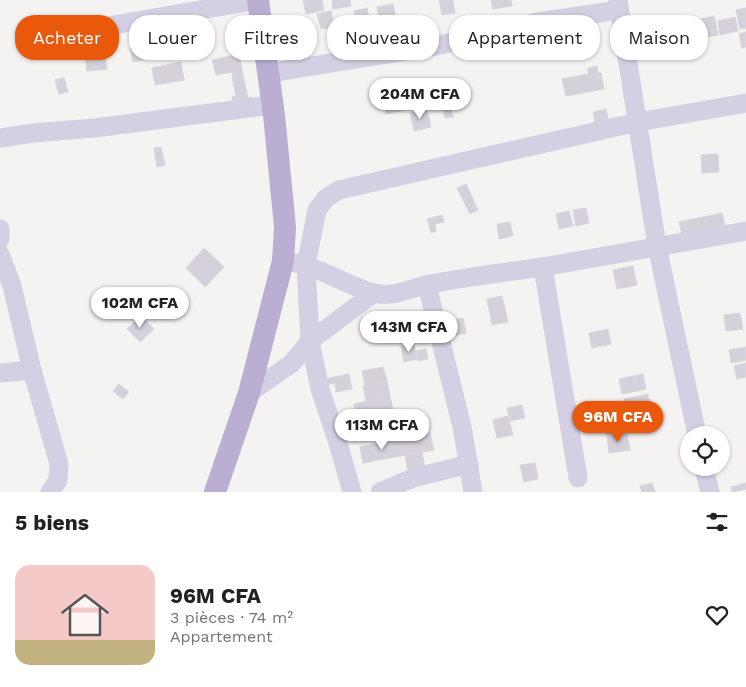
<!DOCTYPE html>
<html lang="fr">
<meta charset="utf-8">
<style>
:root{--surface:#fff;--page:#f2f2f2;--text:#202124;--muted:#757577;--accent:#ea580c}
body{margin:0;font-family:"Work Sans",sans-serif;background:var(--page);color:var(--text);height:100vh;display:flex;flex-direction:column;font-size:19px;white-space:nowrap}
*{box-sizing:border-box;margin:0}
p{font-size:16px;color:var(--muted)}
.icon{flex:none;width:28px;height:28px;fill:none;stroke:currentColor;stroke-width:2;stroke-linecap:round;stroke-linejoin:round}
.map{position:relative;height:492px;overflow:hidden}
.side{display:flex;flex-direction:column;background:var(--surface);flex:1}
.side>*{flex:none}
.guide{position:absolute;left:15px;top:15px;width:716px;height:45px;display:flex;gap:10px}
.fabs{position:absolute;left:680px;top:426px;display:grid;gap:10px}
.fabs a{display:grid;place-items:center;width:50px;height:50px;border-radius:50%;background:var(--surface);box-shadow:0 1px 4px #0004;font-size:25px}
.price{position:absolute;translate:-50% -42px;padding:0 11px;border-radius:18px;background:#fff;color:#222;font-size:16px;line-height:32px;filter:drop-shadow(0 1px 2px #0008)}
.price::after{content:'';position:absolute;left:50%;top:30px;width:15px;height:11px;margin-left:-8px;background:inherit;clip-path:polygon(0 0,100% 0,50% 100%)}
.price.selected{background:var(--accent);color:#fff}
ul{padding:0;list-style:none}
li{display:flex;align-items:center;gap:15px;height:125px;padding:0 15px}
li span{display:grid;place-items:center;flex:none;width:140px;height:100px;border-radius:15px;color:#555}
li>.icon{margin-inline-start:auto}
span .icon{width:60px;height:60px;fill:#fffc;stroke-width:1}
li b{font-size:21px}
h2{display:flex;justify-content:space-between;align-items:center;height:60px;padding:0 15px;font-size:21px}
.chip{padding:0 18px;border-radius:20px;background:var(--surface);box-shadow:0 1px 4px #0004;font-size:18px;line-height:45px}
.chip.selected{background:var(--accent);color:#fff}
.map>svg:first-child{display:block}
.building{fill:#d5d0da;stroke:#d9d5dd}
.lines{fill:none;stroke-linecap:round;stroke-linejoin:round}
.minor{stroke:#d4cfe2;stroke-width:19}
.major{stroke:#baafd2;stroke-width:22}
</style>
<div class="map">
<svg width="746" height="492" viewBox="0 0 746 492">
<rect width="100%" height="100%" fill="#f4f3f1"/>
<!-- building -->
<g class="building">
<polygon points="303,0 322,0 324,10 306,14"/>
<polygon points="332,0 350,0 351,6 333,9"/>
<polygon points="439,0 453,0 455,13 442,15"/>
<polygon points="491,0 511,0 512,6 493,9"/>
<polygon points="393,4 396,19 380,22 377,7"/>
<polygon points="367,8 370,23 357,26 354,11"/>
<polygon points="746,8 746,28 740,29 736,10"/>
<polygon points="331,11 334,27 321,29 317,14"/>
<polygon points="714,16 718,35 702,38 698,20"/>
<polygon points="735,17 738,31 720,35 718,21"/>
<polygon points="240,24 241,32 227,34 226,27"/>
<polygon points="746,32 746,47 742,48 739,34"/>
<polygon points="310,38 313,51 302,54 299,40"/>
<polygon points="340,43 343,54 335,56 332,45"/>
<polygon points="145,45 148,59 133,62 130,48"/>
<polygon points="104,49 107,69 87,71 85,52"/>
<polygon points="239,54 242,70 216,75 212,60"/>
<polygon points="181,62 184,80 155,85 152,68"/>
<polygon points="597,66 598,73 601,73 604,89 566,96 562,79 588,74 588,68"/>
<polygon points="242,70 244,80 233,82 232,72"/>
<polygon points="64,78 68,92 59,94 55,80"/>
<polygon points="244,80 248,98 252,97 253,101 234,104 232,97 236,96 233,82"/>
<polygon points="436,91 439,106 428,108 425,93"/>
<polygon points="402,94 405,110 386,114 383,98"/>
<polygon points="450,105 453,117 445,118 442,106"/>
<polygon points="606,109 609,124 596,127 593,112"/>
<polygon points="427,110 431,127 414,131 410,113"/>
<polygon points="161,147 165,165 157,167 154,148"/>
<polygon points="718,154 719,172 702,173 701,155"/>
<polygon points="466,184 478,210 470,214 457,188"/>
<polygon points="586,208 589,223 576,226 573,210"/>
<polygon points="569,211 573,226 559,229 556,214"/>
<polygon points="722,213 725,225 682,235 679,222"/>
<polygon points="442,215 444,222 435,224 436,231 431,233 427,219"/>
<polygon points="510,222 513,236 499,239 497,224"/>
<polygon points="204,248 224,267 205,287 186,268"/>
<polygon points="633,266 637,285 617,289 613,270"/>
<polygon points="502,296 508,322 492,325 487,299"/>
<polygon points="740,313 743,329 726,331 724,315"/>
<polygon points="141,316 154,329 140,342 127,329"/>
<polygon points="463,318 466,333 453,336 450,321"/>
<polygon points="608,329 611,344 592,348 589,333"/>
<polygon points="414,344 417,359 404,362 401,346"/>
<polygon points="746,347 746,360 731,363 729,350"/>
<polygon points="426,349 428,359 418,361 416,351"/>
<polygon points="746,363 746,377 737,379 734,366"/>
<polygon points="383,367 387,381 365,386 362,371"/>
<polygon points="349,374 352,389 336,392 335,383 326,385 325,379"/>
<polygon points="643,374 646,389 637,391 634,376"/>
<polygon points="634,376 637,391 622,394 619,379"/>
<polygon points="387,381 390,396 366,401 363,386"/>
<polygon points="119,384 129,392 123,399 113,391"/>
<polygon points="648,394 651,410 642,411 639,396"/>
<polygon points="390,396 393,410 357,418 354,404"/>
<polygon points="639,396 642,411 627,414 624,399"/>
<polygon points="522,405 525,418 510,421 507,408"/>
<polygon points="508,416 513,435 497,438 493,420"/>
<polygon points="624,417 627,433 607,436 604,420"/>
<polygon points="430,433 434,450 405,455 401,439"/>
<polygon points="627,433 630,450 609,453 607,436"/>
<polygon points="401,439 405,455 363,463 360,447"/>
<polygon points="422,452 425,469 408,472 405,455"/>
<polygon points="535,463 538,479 524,482 520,465"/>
<polygon points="652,483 655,492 642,492 640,486"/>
<polygon points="746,483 746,489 732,492 731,487"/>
</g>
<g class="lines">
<!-- minor -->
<g class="minor">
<polyline points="618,0 657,246 697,435"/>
<polyline points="73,32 258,0"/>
<polyline points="269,73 436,46 537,22 619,10"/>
<polyline points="0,138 33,133 94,128 272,105"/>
<polyline points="0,229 0,239"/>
<polyline points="0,254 12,286 32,370 59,464 58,480 50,492"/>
<path d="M295 263C322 268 347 286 374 293 394 298 410 288 430 284 467 277 506 272 543 267L578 478"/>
<polyline points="543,267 746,231"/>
<polyline points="427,285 462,427 473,492"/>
<polyline points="0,373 32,370"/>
<polyline points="249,393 291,364 310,341 374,293"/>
<polyline points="704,468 710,492"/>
<polyline points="352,492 338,443 320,389 310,341 306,265 317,210 326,198 339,190 638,122 746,103"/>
<polyline points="380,492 413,478 469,464"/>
</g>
<!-- major -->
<polyline class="major" points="215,492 249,393 283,261 285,227 274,115 258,0"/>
</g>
</svg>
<div class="fabs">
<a><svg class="icon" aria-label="locate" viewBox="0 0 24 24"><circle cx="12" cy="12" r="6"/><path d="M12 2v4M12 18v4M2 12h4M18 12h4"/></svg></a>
</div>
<b class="price" style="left:420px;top:120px">204M CFA</b>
<b class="price" style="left:140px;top:329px">102M CFA</b>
<b class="price" style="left:409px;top:353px">143M CFA</b>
<b class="price selected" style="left:618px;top:443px">96M CFA</b>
<b class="price" style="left:382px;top:451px">113M CFA</b>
<div class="guide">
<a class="chip selected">Acheter</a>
<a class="chip">Louer</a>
<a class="chip">Filtres</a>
<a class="chip">Nouveau</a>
<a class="chip">Appartement</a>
<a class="chip">Maison</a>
</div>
</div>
<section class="side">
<h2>5 biens<svg class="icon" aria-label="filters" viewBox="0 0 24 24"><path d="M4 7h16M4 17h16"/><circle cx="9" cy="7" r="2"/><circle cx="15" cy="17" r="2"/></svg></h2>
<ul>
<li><span style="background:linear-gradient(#f6c9c9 75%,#c2b280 0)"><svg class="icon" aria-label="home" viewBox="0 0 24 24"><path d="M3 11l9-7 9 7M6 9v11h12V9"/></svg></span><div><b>96M CFA</b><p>3 pièces · 74 m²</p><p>Appartement</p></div><svg class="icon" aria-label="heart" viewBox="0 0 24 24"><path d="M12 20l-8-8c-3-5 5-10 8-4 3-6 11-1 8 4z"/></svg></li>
</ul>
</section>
